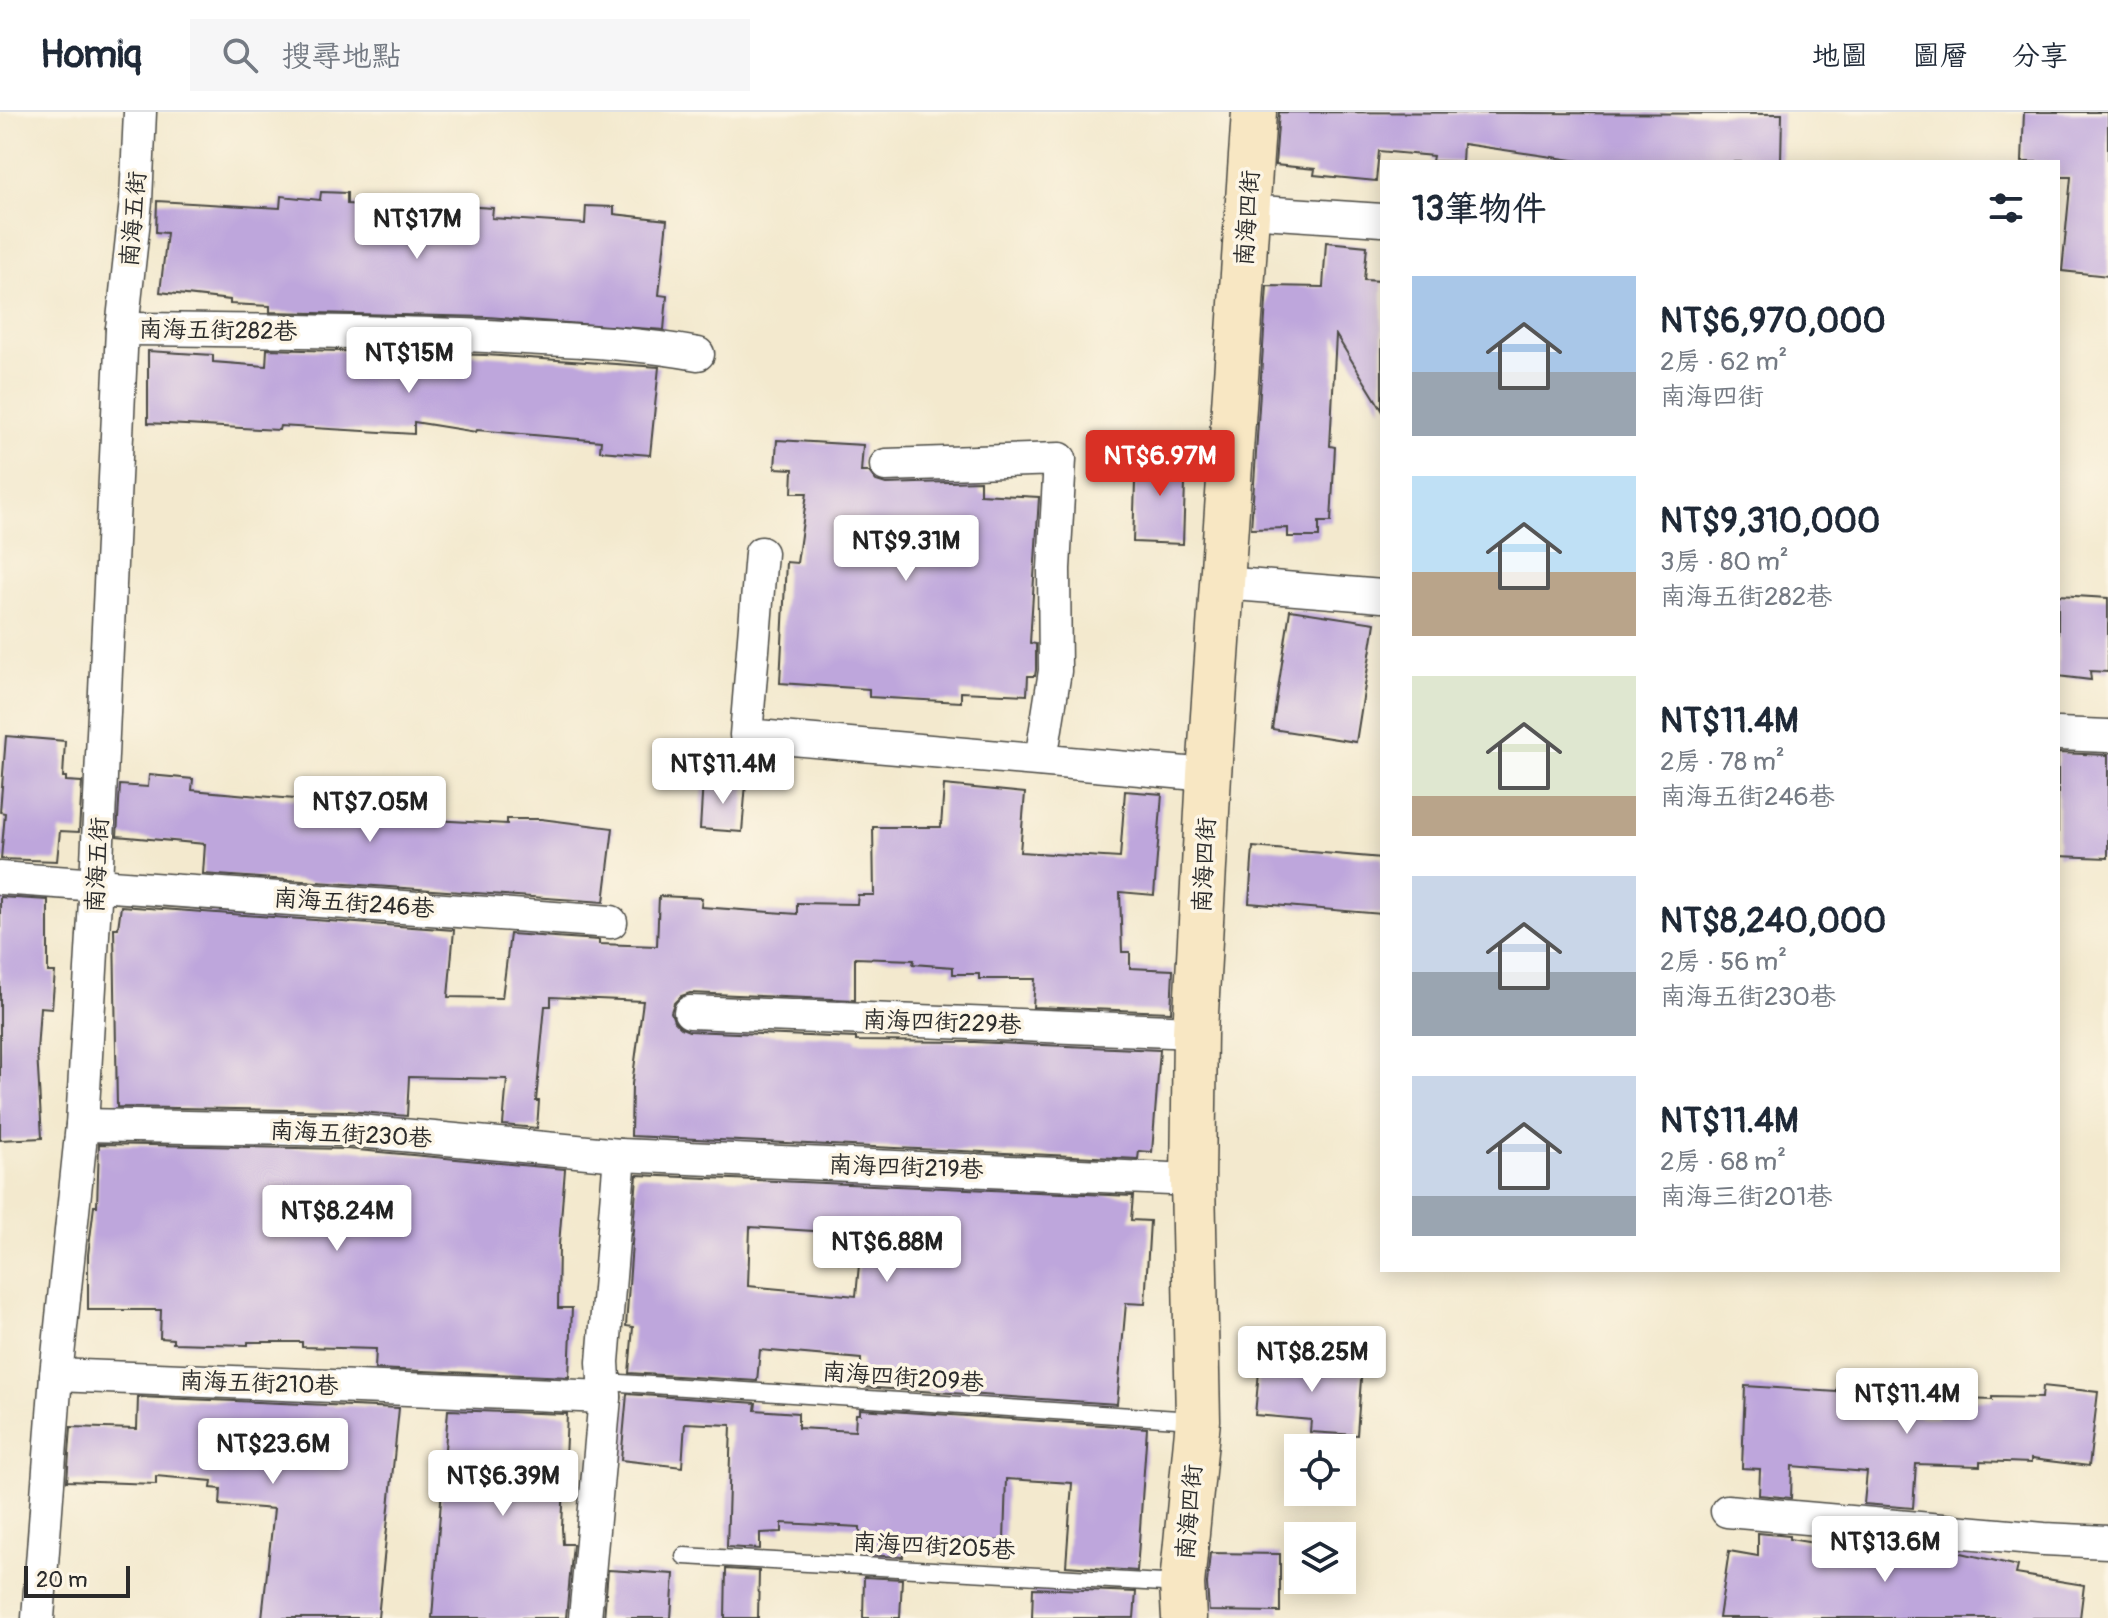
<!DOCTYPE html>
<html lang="zh-TW">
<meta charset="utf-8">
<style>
:root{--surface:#fff;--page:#f6f6f7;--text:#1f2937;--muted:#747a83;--line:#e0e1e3;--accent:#d93025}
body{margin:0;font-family:Pangolin,"LXGW WenKai TC",sans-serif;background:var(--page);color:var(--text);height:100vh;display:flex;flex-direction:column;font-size:30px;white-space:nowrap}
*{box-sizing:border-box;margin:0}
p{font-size:26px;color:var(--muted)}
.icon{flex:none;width:44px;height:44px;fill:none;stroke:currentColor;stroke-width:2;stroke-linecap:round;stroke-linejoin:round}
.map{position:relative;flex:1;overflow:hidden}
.drawer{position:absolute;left:1380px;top:48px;width:680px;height:1112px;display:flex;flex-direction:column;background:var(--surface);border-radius:0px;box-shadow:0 4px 20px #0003}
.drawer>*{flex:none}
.tools{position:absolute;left:1284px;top:1322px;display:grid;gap:16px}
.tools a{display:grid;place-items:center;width:72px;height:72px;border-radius:0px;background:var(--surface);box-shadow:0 4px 20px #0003;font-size:40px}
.scale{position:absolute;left:24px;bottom:20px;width:106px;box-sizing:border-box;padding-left:8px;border:4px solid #2b2b2b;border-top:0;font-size:22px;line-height:28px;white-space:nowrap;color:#2b2b2b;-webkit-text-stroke:6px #fcf5e5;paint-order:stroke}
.price{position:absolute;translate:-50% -68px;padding:0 18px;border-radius:8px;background:#fff;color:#222;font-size:26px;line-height:52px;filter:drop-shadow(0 2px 4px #0008)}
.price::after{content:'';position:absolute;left:50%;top:48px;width:24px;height:18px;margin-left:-12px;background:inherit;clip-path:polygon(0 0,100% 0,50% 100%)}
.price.active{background:var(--accent);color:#fff}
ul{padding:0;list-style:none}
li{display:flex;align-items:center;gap:24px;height:200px;padding:0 32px}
li span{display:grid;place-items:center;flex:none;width:224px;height:160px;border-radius:0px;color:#555}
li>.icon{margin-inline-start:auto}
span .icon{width:96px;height:96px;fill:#fffc;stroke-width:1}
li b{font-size:34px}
h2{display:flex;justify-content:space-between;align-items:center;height:96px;padding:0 32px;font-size:34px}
header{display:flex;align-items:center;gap:48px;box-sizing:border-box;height:112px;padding:0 40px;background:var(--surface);border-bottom:2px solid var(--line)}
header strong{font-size:38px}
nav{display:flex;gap:44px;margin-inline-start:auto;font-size:28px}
.search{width:560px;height:72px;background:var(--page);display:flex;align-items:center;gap:20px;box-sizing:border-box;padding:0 28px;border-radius:0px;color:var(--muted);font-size:30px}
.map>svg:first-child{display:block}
.building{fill:#bea6dc;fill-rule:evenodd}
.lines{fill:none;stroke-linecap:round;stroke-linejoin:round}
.lane-casing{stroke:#494843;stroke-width:19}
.street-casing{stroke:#494843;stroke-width:35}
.secondary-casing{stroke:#494843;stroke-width:47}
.lane{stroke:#fff;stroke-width:16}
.street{stroke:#fff;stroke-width:32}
.secondary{stroke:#f8e7c3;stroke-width:44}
.labels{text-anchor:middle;stroke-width:7;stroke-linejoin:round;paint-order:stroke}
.street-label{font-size:24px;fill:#2b2b2b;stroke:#fcf5e5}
</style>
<header>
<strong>Homiq</strong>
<div class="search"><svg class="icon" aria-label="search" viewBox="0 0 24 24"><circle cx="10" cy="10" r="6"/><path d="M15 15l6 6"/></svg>搜尋地點</div>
<nav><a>地圖</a><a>圖層</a><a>分享</a></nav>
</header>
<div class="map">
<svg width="2108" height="1506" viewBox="0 0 2108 1506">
<rect width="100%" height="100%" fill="#fcf5e5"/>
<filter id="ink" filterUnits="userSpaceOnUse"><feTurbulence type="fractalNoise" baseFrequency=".0125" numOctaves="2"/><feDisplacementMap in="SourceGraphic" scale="16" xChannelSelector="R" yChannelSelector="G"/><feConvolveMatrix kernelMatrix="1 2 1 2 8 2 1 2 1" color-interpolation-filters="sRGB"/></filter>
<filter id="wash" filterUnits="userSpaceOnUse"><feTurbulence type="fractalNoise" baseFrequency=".006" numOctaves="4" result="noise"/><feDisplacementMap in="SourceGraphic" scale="32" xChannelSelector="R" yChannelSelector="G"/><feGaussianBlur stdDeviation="1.8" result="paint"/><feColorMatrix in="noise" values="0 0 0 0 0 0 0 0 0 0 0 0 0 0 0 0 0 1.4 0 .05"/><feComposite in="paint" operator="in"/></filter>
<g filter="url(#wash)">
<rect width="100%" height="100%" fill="#f3e9ce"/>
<g id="blocks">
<!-- building -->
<g class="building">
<polygon points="1279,0 1782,2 1781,50 1586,50 1463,32 1462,50 1432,49 1433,44 1379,39 1376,69 1314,63 1315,57 1275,53"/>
<polygon points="2024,0 2108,0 2108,164 2062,159 2071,65 2058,65 2058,50 2022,50"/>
<polygon points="321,80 347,81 347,92 430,97 430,92 493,96 492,106 585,112 586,94 614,95 614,102 667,108 659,183 667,184 664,218 487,205 270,200 270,194 230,192 230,188 160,180 167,121 156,120 157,89 280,96 281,84 320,88"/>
<polygon points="1326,130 1367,134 1364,168 1382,169 1382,298 1336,223 1330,334 1335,335 1331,410 1319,410 1319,425 1288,425 1288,416 1251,417 1267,174 1323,175"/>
<polygon points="267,237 485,243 659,255 650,343 600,339 601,329 477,318 476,320 414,310 414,322 280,314 279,318 148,311 148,239 213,243 213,250 266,254"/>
<polygon points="777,328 863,333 861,360 869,360 876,369 886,372 980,369 980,382 1039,385 1030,531 1036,532 1036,558 1035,564 1028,564 1027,583 961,580 961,590 869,585 869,577 780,571 786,450 797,451 807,381 792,381 793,357 775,356"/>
<polygon points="1136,340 1186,341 1183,432 1133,430"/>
<polygon points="2058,483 2108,486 2108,560 2090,559 2091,568 2058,564"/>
<polygon points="1290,498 1375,511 1356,630 1272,617"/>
<polygon points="6,624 65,629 63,665 66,665 66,669 82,670 79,720 60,719 57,749 1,747 5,701 0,700"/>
<polygon points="2058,641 2108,643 2108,746 2058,744"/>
<polygon points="149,663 193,667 192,678 329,690 328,703 432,703 432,708 507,712 507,707 541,707 613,716 604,790 203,762 205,732 117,724 120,673 148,675"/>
<polygon points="703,668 746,671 742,720 700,717"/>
<polygon points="944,673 1025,681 1020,740 1120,746 1125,679 1162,682 1154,783 1120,780 1122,840 1130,840 1130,856 1173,858 1171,900 1033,895 1035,867 979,867 979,862 953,862 953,855 913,852 914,848 855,846 855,888 690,881 681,884 674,891 671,900 674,909 681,916 689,919 856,926 856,929 974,930 1160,938 1152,1040 1139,1039 1138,1047 631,1024 632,972 643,889 551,885 551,894 545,894 536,989 539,989 537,1016 503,1013 507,967 409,965 407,1004 348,999 117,995 114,816 118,816 121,794 454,818 448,885 502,886 510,822 599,828 599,832 657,834 659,784 702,786 701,795 797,802 797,791 857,792 858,783 874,783 873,715 941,715"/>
<polygon points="1253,735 1382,746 1382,802 1249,791"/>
<polygon points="0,785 48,788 48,860 55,860 52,896 40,895 37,940 42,1026 0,1028"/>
<polygon points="99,1032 347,1037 565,1057 559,1133 558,1196 572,1196 569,1265 375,1257 376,1237 302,1235 302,1230 248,1230 248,1233 173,1231 173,1227 160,1226 161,1198 88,1198 88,1143 94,1094 97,1094"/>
<path d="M637 1063 1133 1084 1131 1108 1150 1109 1145 1192 1126 1191 1117 1292 861 1275V1247L760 1238 757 1269 629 1261 633 1215 626 1214ZM750 1115 862 1122 856 1184 748 1174Z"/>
<polygon points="1260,1248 1315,1253 1315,1249 1362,1253 1357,1323 1310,1320 1311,1308 1255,1303"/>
<polygon points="1745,1274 1837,1280 1837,1276 1877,1279 1875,1300 1937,1306 1938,1286 1992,1288 1992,1285 2042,1286 2043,1274 2098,1280 2089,1354 2031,1347 2031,1351 1980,1349 1980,1354 1916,1352 1913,1396 1864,1392 1867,1360 1792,1354 1791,1386 1759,1383 1760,1357 1742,1356"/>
<polygon points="627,1282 756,1291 755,1298 798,1301 798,1316 855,1319 856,1302 860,1302 860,1297 1147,1316 1137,1459 1066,1454 1072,1371 1006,1367 1004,1429 903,1426 903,1445 865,1443 865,1423 860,1423 860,1415 782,1411 782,1420 760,1421 760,1437 727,1435 731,1313 685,1311 682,1355 621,1348"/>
<polygon points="138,1285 399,1296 378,1506 262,1506 274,1397 220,1393 221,1377 211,1376 212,1369 156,1364 156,1372 67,1369 71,1315 137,1317"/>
<polygon points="448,1298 567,1302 562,1416 563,1432 573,1432 566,1506 432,1506"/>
<polygon points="1758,1421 1789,1424 1789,1427 1857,1438 1858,1430 1862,1430 1944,1437 2018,1454 2016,1462 2084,1473 2080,1506 1719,1506 1729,1439 1758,1444"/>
<polygon points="1210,1441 1280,1442 1280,1500 1209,1499 1207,1472"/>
<polygon points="726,1457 759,1459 758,1506 725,1506"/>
<polygon points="608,1458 674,1462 671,1506 604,1506"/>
<polygon points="864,1465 902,1467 900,1506 863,1506"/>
<polygon points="1033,1476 1136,1480 1134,1506 1032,1506"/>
</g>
</g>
</g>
<g filter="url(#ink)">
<use href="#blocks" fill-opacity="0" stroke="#494843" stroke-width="2"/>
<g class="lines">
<defs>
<g id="lane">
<polyline points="605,1270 1194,1308"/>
<polyline points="684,1444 1181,1472"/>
</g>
<g id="street">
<polyline points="1247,99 1382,108"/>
<path d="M122 217C243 218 365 219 486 224 557 228 628 229 698 242"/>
<polyline points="886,353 1060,347 1054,457 1055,559 1041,648"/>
<polyline points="761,441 746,623 1209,663"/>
<polyline points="1222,471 1382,484"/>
<polyline points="2058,622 2108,624"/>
<polyline points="0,766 611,810"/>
<polyline points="690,900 1195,920"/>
<polyline points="82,1013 348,1018 620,1043 1193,1068"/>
<polyline points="56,1263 605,1285"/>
<polyline points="1727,1399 2044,1427 2108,1430"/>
<polyline points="38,1506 56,1263 82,1013 96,771 122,217 136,89 140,0"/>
<polyline points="585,1506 605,1285 603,1250 620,1043"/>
</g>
<polyline id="secondary" points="1184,1506 1182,1472 1198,1308 1193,1068 1195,920 1209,663 1254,0"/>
</defs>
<!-- lane casing -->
<use href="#lane" class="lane-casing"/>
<!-- street casing -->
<use href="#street" class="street-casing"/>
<!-- secondary casing -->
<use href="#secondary" class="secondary-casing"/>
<!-- lane -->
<use href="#lane" class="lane"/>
<!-- street -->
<use href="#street" class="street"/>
<!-- secondary -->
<use href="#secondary" class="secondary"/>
</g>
</g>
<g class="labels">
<!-- street labels -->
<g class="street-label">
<text transform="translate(1247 106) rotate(-86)" y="8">南海四街</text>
<text transform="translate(133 107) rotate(-85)" y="8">南海五街</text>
<text transform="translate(218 218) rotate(1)" y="8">南海五街282巷</text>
<text transform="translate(97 753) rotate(-87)" y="8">南海五街</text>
<text transform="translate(1204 753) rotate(-87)" y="8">南海四街</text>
<text transform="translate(354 791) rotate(4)" y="8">南海五街246巷</text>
<text transform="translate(942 910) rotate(2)" y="8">南海四街229巷</text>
<text transform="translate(351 1022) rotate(3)" y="8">南海五街230巷</text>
<text transform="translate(906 1055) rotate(2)" y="8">南海四街219巷</text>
<text transform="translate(903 1265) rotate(4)" y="8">南海四街209巷</text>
<text transform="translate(259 1271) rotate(2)" y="8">南海五街210巷</text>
<text transform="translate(1189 1400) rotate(-85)" y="8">南海四街</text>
<text transform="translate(934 1434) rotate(3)" y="8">南海四街205巷</text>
</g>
</g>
</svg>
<div class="tools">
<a><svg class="icon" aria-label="locate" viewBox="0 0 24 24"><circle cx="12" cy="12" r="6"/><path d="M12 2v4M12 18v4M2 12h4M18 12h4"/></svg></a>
<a><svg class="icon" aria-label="layers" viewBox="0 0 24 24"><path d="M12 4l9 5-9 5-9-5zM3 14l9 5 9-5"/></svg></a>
</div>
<div class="scale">20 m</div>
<b class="price" style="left:417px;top:149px">NT$17M</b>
<b class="price" style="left:409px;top:283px">NT$15M</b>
<b class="price active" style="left:1160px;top:386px">NT$6.97M</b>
<b class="price" style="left:906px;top:471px">NT$9.31M</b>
<b class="price" style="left:723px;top:694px">NT$11.4M</b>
<b class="price" style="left:370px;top:732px">NT$7.05M</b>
<b class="price" style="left:337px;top:1141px">NT$8.24M</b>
<b class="price" style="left:887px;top:1172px">NT$6.88M</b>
<b class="price" style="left:1312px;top:1282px">NT$8.25M</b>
<b class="price" style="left:1907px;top:1324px">NT$11.4M</b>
<b class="price" style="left:273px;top:1374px">NT$23.6M</b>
<b class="price" style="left:503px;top:1406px">NT$6.39M</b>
<b class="price" style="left:1885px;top:1472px">NT$13.6M</b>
<section class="drawer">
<h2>13筆物件<svg class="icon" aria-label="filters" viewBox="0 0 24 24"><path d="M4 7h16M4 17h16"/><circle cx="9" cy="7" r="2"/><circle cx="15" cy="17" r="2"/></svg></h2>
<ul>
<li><span style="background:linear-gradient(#a9c7e8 60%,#9aa5b1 0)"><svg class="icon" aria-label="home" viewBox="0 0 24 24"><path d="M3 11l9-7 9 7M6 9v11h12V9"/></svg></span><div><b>NT$6,970,000</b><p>2房 · 62 m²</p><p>南海四街</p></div></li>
<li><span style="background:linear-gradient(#bfe0f5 60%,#b9a48a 0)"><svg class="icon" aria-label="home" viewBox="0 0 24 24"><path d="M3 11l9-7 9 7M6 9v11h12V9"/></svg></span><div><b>NT$9,310,000</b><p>3房 · 80 m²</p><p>南海五街282巷</p></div></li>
<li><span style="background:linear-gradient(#dfe7d0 75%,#b9a48a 0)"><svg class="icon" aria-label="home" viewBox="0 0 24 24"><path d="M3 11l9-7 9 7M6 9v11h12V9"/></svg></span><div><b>NT$11.4M</b><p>2房 · 78 m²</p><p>南海五街246巷</p></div></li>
<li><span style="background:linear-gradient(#c9d6e8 60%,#9aa5b1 0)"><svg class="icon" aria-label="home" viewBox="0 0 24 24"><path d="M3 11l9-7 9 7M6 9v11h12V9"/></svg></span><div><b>NT$8,240,000</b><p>2房 · 56 m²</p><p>南海五街230巷</p></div></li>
<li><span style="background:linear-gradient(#c9d6e8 75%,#9aa5b1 0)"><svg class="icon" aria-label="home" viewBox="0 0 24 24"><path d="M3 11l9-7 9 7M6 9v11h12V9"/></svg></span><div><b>NT$11.4M</b><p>2房 · 68 m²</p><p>南海三街201巷</p></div></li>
</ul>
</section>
</div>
